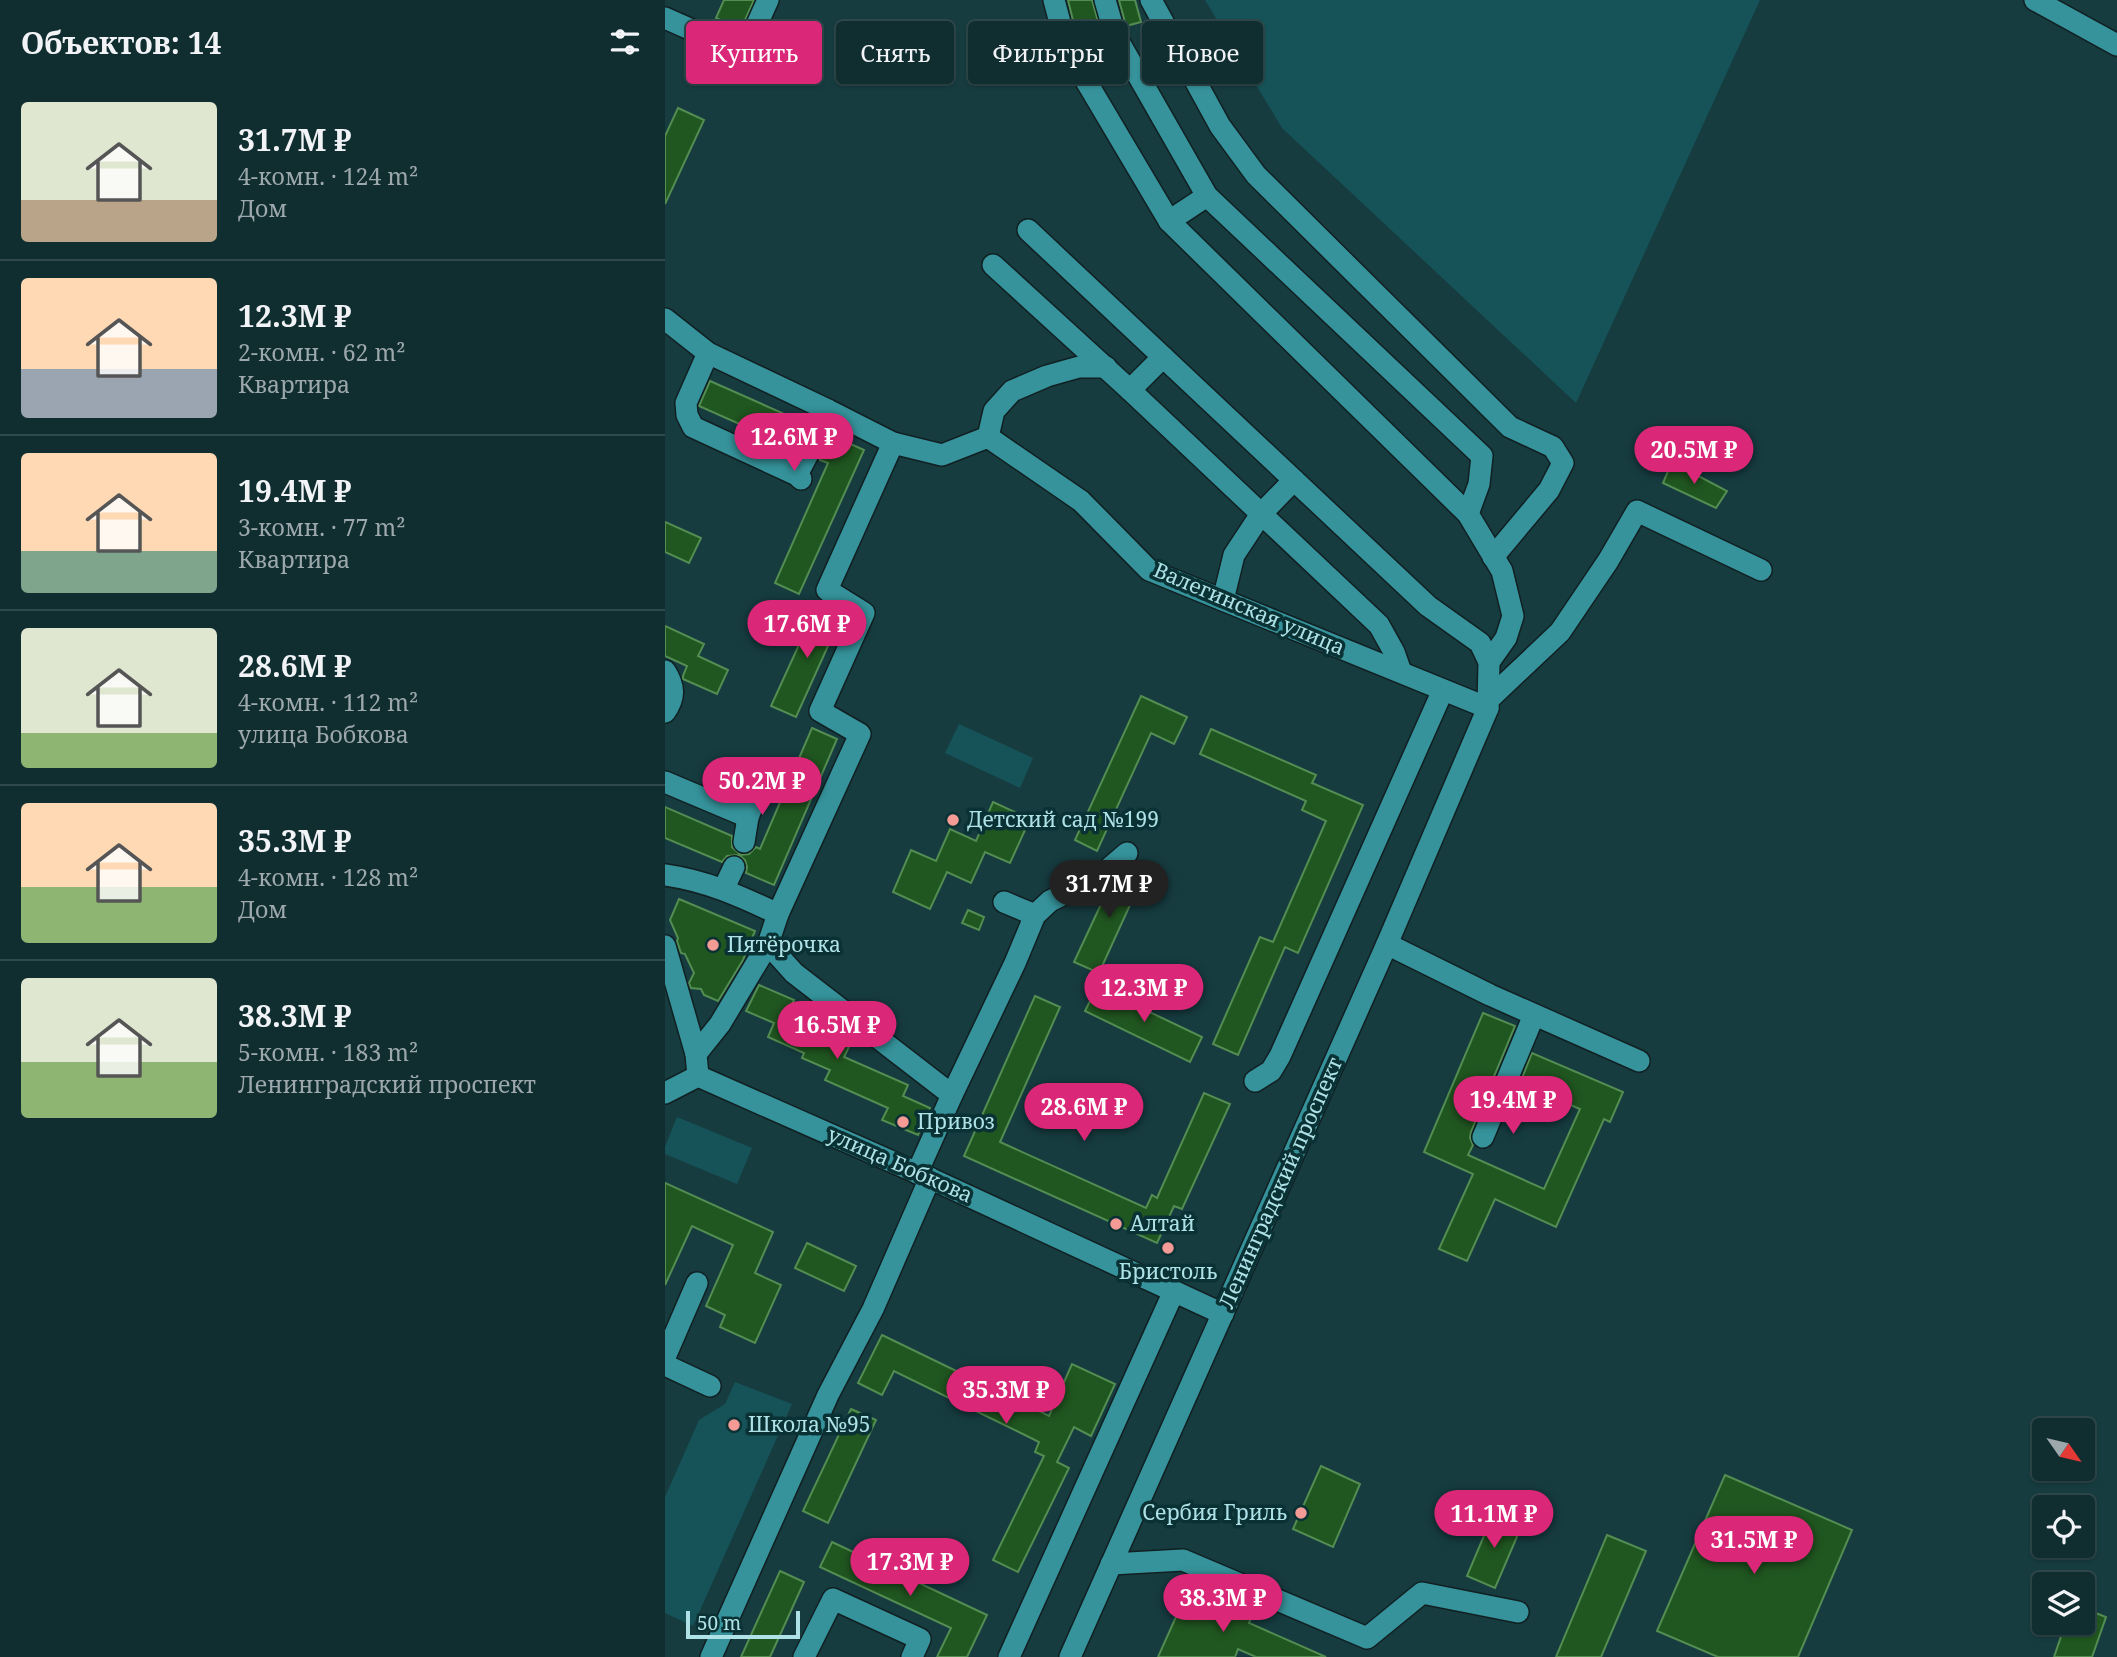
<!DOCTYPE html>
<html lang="ru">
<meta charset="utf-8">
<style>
:root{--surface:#102d30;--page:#193538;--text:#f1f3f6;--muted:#9ca8ab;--line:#30494c;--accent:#db2777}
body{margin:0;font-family:"Noto Serif",serif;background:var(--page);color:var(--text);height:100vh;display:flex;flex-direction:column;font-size:26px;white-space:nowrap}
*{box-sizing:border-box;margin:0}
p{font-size:23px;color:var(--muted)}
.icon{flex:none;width:38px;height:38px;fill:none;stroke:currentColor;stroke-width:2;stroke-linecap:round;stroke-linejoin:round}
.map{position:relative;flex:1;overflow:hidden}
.side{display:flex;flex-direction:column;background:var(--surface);width:665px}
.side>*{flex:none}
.top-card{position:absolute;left:21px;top:21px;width:665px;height:63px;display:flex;gap:14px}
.needle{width:46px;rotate:124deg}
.fabs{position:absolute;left:1367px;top:1418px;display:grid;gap:14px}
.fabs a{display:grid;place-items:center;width:63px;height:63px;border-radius:7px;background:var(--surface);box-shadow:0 2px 5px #0004,0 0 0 2px var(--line);font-size:35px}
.scale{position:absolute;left:21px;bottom:18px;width:114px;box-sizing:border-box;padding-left:7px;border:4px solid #aee2e7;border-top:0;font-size:19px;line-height:24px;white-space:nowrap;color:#aee2e7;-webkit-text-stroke:5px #0a3235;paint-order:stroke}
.price{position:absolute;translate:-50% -60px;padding:0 16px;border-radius:24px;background:var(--accent);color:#fff;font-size:23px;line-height:46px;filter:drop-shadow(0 2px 4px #0008)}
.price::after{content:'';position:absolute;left:50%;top:42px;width:21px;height:16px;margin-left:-10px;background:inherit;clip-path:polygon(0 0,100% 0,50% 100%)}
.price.selected{background:#222;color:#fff}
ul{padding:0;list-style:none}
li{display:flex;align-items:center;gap:21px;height:175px;padding:0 21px}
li+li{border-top:2px solid var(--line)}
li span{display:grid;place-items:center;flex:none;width:196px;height:140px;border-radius:7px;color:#555}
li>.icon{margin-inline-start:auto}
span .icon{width:84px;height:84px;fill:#fffc;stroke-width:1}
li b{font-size:30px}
h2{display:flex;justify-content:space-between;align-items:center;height:84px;padding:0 21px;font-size:30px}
.pill{padding:0 24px;border-radius:7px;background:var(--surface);box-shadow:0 2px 5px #0004,0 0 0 2px var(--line);font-size:24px;line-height:63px}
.pill.selected{background:var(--accent);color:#fff}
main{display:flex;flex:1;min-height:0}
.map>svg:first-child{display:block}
.green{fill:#165358}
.building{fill:#205620;stroke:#538d52;stroke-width:2}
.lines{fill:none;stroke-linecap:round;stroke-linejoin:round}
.minor-casing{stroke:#112022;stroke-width:24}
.minor{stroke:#36939b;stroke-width:21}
.poi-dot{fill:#f59b96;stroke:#0a3235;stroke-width:2.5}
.labels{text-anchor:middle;stroke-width:7;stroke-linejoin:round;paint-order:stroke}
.street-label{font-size:21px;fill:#aee2e7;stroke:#0a3235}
.poi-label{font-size:21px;fill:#aee2e7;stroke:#0a3235;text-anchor:start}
</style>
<main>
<section class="side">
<h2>Объектов: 14<svg class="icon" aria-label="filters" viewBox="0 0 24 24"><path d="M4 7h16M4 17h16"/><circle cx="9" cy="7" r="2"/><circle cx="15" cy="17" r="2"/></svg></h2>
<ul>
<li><span style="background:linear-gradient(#dfe7d0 70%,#b9a48a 0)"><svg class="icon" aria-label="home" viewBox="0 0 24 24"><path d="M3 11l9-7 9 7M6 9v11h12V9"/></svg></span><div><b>31.7M ₽</b><p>4-комн. · 124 m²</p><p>Дом</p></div></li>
<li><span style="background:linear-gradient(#ffd9b3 65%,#9aa5b1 0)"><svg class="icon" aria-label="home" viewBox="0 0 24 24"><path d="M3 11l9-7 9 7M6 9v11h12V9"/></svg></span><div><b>12.3M ₽</b><p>2-комн. · 62 m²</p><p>Квартира</p></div></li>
<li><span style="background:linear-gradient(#ffd9b3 70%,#7fa58c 0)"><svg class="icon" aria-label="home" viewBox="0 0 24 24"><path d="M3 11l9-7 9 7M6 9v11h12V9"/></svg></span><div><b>19.4M ₽</b><p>3-комн. · 77 m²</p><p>Квартира</p></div></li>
<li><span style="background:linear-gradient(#dfe7d0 75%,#8fb573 0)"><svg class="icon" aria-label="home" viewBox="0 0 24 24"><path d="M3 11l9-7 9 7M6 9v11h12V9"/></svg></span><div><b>28.6M ₽</b><p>4-комн. · 112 m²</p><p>улица Бобкова</p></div></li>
<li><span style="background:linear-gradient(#ffd9b3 60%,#8fb573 0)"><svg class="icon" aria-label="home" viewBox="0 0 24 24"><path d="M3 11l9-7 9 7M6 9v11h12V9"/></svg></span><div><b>35.3M ₽</b><p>4-комн. · 128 m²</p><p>Дом</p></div></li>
<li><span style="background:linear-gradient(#dfe7d0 60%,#8fb573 0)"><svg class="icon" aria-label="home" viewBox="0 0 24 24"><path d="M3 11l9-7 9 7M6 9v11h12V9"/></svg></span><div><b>38.3M ₽</b><p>5-комн. · 183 m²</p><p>Ленинградский проспект</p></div></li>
</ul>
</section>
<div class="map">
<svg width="1452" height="1657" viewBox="0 0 1452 1657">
<rect width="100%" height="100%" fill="#163c40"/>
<!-- green -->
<g class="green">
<polygon points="540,0 1095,0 911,403 617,128"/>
<polygon points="294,724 368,758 355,788 280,753"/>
<polygon points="12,1117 87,1148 72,1184 0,1154 0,1147"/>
<polygon points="70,1382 127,1404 28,1626 0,1613 0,1497 34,1420 60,1404"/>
</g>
<!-- building -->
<g class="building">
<polygon points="59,0 89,0 76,29 51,18"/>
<polygon points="403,0 427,0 434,25 411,33"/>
<polygon points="454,0 470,0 476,22 461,26"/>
<polygon points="13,108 39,120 0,204 0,136"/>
<polygon points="45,381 142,424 141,431 143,437 149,442 161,441 166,435 199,450 134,594 110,583 163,463 155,460 154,448 148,442 137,443 131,449 34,406"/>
<polygon points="1007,462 1062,491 1051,508 998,483"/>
<polygon points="0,522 36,538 24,563 0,552"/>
<polygon points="153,603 177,615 131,717 106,706"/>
<polygon points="0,626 39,644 33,656 63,670 52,694 18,679 18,676 22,666 0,656"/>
<polygon points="476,696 522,717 509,744 486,733 432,851 410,840"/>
<polygon points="147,728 172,739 109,885 81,873 82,867 80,860 74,855 62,856 57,862 0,838 0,807 67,836 67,847 76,855 84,854 91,847 95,849"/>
<polygon points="546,729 651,775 647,783 698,805 633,953 620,947 573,1055 548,1044 595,937 608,942 661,821 637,810 641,801 535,754"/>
<polygon points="328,802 365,819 345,863 320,852 306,883 282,872 265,909 228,892 246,850 271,861 285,829 311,841"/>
<polygon points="469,865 481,870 434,973 409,962 445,885"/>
<polygon points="14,899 90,931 78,960 53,1001 39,995 36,989 26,988 24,983 29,973 20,954 16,953 12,941 13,938 5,920"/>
<polygon points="303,910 319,917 314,930 297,923"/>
<polygon points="94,985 129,1000 124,1011 152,1023 148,1031 184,1047 179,1057 243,1085 238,1096 265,1108 253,1135 217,1120 223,1108 160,1080 165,1070 137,1058 139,1053 103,1037 109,1023 81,1011"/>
<polygon points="432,987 537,1037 525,1062 420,1011"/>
<polygon points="370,996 395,1007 335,1142 481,1208 487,1195 492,1198 539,1093 565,1104 517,1209 509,1206 492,1243 299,1156"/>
<polygon points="818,1013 850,1026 806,1132 805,1138 808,1145 803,1155 879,1189 915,1109 855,1083 867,1053 958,1092 945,1122 939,1119 891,1227 830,1199 802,1261 774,1249 808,1174 759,1152"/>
<polygon points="0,1183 108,1232 90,1273 116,1285 90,1343 55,1327 60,1315 41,1306 68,1245 27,1226 0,1285"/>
<polygon points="142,1243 191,1266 179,1291 130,1268"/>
<polygon points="217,1335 384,1416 407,1364 450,1384 426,1436 409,1427 392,1462 404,1468 353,1572 328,1560 379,1456 370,1452 374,1442 229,1371 217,1395 193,1383"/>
<polygon points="186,1409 211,1420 163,1523 138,1511"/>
<polygon points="656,1466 695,1484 668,1547 628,1529"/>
<polygon points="1060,1475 1187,1530 1133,1657 1053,1657 992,1631"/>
<polygon points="829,1512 857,1525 830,1588 802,1576"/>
<polygon points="942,1535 981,1551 936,1657 891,1657"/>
<polygon points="167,1542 322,1615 302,1657 272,1657 286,1628 155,1567"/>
<polygon points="115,1571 139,1582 105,1657 76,1657"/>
<polygon points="523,1590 586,1618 584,1623 661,1657 591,1657 573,1649 570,1657 493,1657"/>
<polygon points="1418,1608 1441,1617 1427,1657 1389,1657 1401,1622 1418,1622"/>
</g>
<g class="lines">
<defs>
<g id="minor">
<polyline points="389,0 402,49 504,221 803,514 837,571 848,616 841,638 824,662"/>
<polyline points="440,0 450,35 542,196 817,456 814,484 803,514"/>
<polyline points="486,0 555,126 591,175 845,427 888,447 898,463 884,490 828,557"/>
<polyline points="1370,0 1452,45"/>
<polyline points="0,18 79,53 103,0"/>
<polyline points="402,49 450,35"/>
<polyline points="504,221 542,196"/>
<polyline points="363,230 763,606 815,643 824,662 823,708 722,944 405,1657"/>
<polyline points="328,265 465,390 714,625 729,652 736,672"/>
<polyline points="0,319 43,353 163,410 228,443 277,455 323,437 416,501 484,570 823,708"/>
<polyline points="43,353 21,403 22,415 28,427 132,475 136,479"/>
<polyline points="465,390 498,357"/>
<polyline points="154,430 163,410"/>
<polyline points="323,437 329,411 347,391 382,376 414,367 441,367"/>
<polyline points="132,475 143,454"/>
<polyline points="558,600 569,555 596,514 629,480"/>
<path d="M0 671C9 685 11 697 0 712"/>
<polyline points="823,700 895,632 943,561 972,511 1096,570"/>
<polyline points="0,782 83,817"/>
<polyline points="79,842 83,817 87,807"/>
<path d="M0 875C42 881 75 896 113 914"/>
<polyline points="59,888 69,867"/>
<polyline points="339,902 370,915"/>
<polyline points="103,944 129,973 287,1095"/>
<polyline points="722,944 825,995 974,1061"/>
<polyline points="0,946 31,1054 33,1076 273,1182 558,1314"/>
<polyline points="31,1054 55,1024 103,944 113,914 195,734 155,711 199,613 162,590 228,443"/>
<polyline points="590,1081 606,1071 615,1056 778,690"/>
<polyline points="0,1093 33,1076"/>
<polyline points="818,1137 869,1015"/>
<polyline points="252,1173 287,1095 350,963 370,915 385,901 434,877 462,853"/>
<polyline points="0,1357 32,1283"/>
<polyline points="0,1365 45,1386"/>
<polyline points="446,1564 518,1560 702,1638 757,1593 853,1612"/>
<polyline points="46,1657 163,1395 208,1309 265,1178"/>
<polyline points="139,1657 168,1599 255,1639 247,1657"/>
<polyline points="344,1657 509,1291"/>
</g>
</defs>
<!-- minor casing -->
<use href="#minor" class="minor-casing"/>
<!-- minor -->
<use href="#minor" class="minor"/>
</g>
<!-- markers -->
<g class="poi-dot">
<circle cx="288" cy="820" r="7"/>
<circle cx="48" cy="945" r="7"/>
<circle cx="238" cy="1122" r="7"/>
<circle cx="451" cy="1224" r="7"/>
<circle cx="503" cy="1248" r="7"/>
<circle cx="69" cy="1425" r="7"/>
<circle cx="636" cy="1513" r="7"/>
</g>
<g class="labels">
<!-- street labels -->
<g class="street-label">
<text transform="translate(584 609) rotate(23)" y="7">Валегинская улица</text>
<text transform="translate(235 1165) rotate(24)" y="7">улица Бобкова</text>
<text transform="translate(616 1183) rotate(-66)" y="7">Ленинградский проспект</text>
</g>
<!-- poi labels -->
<g class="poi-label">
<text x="302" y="827">Детский сад №199</text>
<text x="62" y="952">Пятёрочка</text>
<text x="252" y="1129">Привоз</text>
<text x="465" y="1231">Алтай</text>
<text x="503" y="1279" text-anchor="middle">Бристоль</text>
<text x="83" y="1432">Школа №95</text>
<text x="622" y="1520" text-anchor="end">Сербия Гриль</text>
</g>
</g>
</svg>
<div class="fabs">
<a><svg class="needle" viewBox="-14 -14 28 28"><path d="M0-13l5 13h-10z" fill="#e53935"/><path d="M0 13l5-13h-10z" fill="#9ca8ab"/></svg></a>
<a><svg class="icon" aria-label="locate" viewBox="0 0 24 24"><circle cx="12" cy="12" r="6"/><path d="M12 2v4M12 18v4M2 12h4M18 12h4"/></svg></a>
<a><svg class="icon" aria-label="layers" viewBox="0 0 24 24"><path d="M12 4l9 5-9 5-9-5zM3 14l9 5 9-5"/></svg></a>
</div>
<div class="scale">50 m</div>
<b class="price" style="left:129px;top:473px">12.6M ₽</b>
<b class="price" style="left:1029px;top:486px">20.5M ₽</b>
<b class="price" style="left:142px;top:660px">17.6M ₽</b>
<b class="price" style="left:97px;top:817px">50.2M ₽</b>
<b class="price selected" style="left:444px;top:920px">31.7M ₽</b>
<b class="price" style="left:479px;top:1024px">12.3M ₽</b>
<b class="price" style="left:172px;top:1061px">16.5M ₽</b>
<b class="price" style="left:848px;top:1136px">19.4M ₽</b>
<b class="price" style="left:419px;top:1143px">28.6M ₽</b>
<b class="price" style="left:341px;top:1426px">35.3M ₽</b>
<b class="price" style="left:829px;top:1550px">11.1M ₽</b>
<b class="price" style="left:1089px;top:1576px">31.5M ₽</b>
<b class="price" style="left:245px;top:1598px">17.3M ₽</b>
<b class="price" style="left:558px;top:1634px">38.3M ₽</b>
<div class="top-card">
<a class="pill selected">Купить</a>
<a class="pill">Снять</a>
<a class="pill">Фильтры</a>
<a class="pill">Новое</a>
</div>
</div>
</main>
